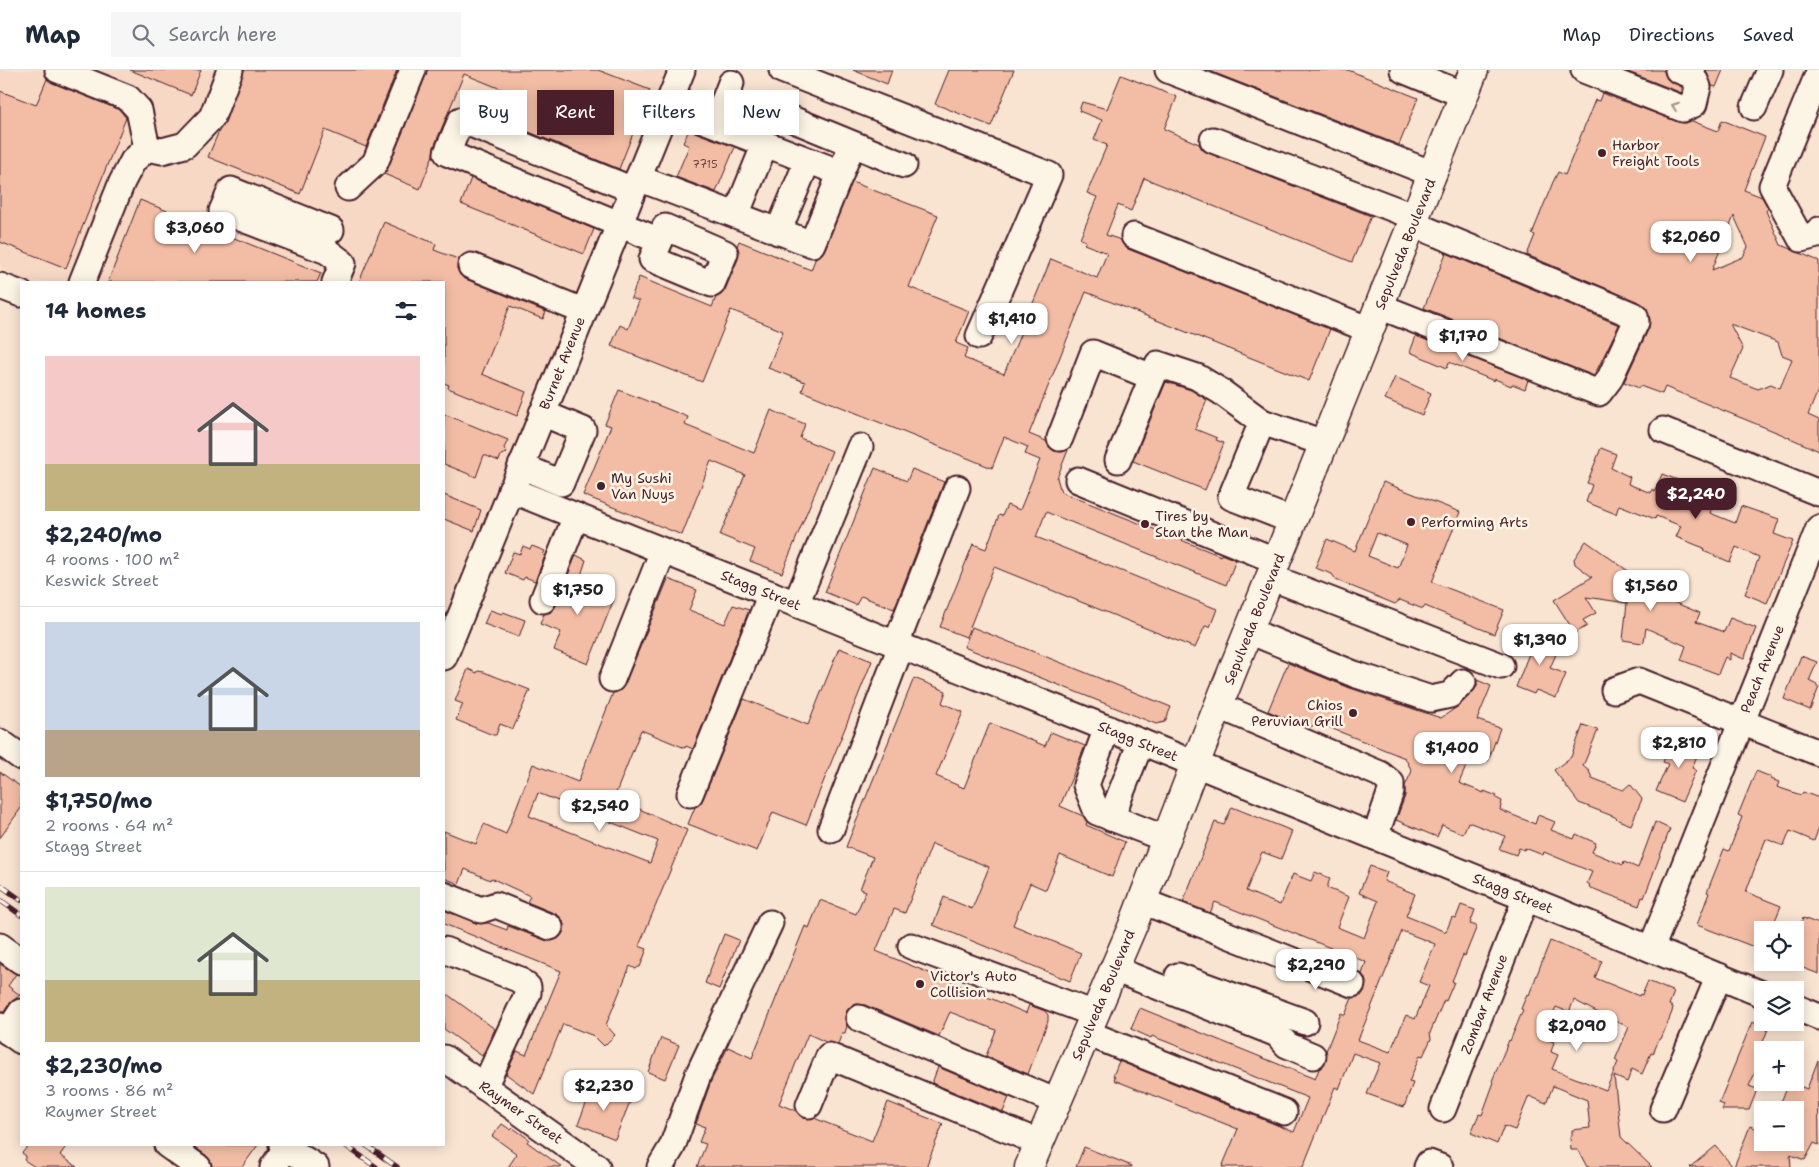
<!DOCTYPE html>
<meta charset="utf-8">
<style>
:root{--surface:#fff;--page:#f6f6f7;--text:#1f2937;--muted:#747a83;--line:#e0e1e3;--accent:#4a1f2b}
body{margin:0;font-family:"Shantell Sans",sans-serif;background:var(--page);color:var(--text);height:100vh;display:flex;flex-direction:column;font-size:19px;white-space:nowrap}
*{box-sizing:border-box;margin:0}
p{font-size:16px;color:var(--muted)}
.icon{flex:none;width:28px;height:28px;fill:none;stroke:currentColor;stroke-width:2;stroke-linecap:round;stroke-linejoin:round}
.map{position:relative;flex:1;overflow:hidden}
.details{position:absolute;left:20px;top:211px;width:425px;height:865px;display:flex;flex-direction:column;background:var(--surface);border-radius:0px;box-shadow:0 2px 12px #0003}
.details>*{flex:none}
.hud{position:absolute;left:460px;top:20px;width:475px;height:45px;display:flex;gap:10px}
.buttons{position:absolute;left:1754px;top:851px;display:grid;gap:10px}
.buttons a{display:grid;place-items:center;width:50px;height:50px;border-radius:0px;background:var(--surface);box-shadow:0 2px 12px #0003;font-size:25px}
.price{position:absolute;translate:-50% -42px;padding:0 11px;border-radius:10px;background:#fff;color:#222;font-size:16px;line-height:32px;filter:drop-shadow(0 1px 2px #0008)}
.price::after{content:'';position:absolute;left:50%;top:30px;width:15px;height:11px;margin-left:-8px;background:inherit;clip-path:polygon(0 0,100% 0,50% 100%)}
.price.active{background:var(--accent);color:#fff}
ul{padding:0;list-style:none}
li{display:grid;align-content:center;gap:10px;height:265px;padding:0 25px}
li+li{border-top:1px solid var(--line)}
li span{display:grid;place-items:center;height:155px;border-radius:0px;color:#555}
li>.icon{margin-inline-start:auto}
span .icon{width:90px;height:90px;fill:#fffc;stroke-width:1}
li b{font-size:21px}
h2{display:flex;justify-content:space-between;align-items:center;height:60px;padding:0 25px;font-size:21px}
.tag{padding:0 18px;border-radius:0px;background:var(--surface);box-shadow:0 2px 12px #0003;font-size:18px;line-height:45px}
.tag.active{background:var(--accent);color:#fff}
header{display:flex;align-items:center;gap:30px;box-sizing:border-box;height:70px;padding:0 25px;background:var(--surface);border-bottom:1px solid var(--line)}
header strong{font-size:24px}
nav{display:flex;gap:28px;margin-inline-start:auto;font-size:18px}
.search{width:350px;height:45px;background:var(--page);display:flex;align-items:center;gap:12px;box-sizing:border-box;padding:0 18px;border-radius:0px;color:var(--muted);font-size:19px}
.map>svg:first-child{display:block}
.built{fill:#f7d8c4}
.building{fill:#f3bda5;stroke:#4a1f2b;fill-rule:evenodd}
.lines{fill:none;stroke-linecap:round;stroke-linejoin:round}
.minor-casing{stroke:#4a1f2b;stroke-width:29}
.major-casing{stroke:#4a1f2b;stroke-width:31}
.minor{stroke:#fcf5e5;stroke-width:25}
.major{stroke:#fcf5e5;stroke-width:28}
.rail-casing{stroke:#4a1f2b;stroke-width:5.5}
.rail{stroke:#fcf5e5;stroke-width:4;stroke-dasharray:11;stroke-linecap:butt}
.oneway{stroke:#a38a88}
.poi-dot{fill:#4a1f2b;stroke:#fcf5e5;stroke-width:2}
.labels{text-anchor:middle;stroke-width:5;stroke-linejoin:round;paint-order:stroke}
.number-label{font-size:11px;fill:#74464a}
.poi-label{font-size:14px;fill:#4a1f2b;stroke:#fcf5e5;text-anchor:start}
.street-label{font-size:14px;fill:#4a1f2b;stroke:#fcf5e5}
</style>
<header>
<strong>Map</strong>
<div class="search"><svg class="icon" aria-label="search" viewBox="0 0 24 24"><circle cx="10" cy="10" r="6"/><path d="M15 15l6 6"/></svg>Search here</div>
<nav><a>Map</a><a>Directions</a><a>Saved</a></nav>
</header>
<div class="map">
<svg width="1819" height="1097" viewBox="0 0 1819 1097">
<rect width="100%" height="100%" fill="#f9e4d2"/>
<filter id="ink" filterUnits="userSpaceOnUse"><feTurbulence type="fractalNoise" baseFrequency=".02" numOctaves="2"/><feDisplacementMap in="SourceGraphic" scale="10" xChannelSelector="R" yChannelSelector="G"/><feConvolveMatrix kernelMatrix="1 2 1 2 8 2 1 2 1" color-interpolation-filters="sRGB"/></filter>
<g filter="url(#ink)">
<!-- built -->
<polygon class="built" points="0,0 668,0 444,556 444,212 26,212 21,210 0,197"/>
<!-- building -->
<g class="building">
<polygon points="130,0 201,0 191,25"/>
<polygon points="244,0 397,0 366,77 325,60 300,124 208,87 219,61 225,52"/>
<polygon points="427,0 598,0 650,20 619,99 495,48 506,21 464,4 434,77 433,85 420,119 384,104 388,98 426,5"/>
<polygon points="853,0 892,0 887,14"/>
<polygon points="949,0 1014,0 991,56 935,34"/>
<polygon points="1207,0 1348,0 1418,28 1399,75"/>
<polygon points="1623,0 1661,0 1664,1 1667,9 1682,17 1682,23"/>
<polygon points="1706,0 1723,0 1716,17 1712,16"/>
<polygon points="1121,5 1177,27 1164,59 1199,74 1202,79 1208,83 1371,146 1352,192 1144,108 1131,141 1118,135 1106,165 1121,170 1123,175 1128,179 1330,259 1309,311 1086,222 1029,364 1046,371 1049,377 1054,381 1062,382 1068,380 1057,408 1061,422 1221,486 1221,484 1236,490 1226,515 1046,442 1036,467 1217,539 1210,557 1205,556 1195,578 994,497 966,567 940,557 973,474 986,479 999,445 1002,446 1007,435 1020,440 1040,390 1025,384 1028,377 1004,367 992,398 802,321 805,312 768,298 783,261 731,240 702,312 611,276 620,255 628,259 639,231 631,228 639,207 712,237 716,227 721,225 725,220 738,189 739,182 737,176 739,171 811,200 816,187 821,185 825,179 852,112 938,145 909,217 969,241 956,273 968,278 964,288 1004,304 1051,189 1097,208 1107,183 1084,174 1086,171 1080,169 1097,127 1087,123 1107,75 1094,70 1102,50 1079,41 1082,32 1107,39"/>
<polygon points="47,9 53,13 120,40 126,48 66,198 0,172 0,21 36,35"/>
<path d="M1602 23 1678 52 1684 53 1692 51 1718 61 1722 50 1765 67 1744 120 1762 127 1768 138 1766 141 1781 175 1819 191V318L1808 345 1819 350V381L1781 364 1665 317 1662 324 1640 316 1639 318 1624 312 1649 258 1650 250 1647 238 1641 233 1527 185 1535 165 1532 164 1553 112 1558 102 1565 105 1595 30 1599 31ZM1734 146 1748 177 1743 187 1712 200ZM1730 254 1778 272 1782 285 1792 289 1780 318 1771 314 1758 319 1730 308 1743 279Z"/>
<polygon points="689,60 735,77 716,122 676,107 689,76 683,73"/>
<polygon points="471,108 594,159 584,184 461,134"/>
<polygon points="140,130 321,203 317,212 108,212"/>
<polygon points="384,152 436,174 434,180 458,189 457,198 460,205 466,209 546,242 543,249 510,236 482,304 526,322 517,346 448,318 449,315 444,313 444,212 359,212"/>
<polygon points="1446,183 1619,255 1594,306 1424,238"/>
<polygon points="1416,266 1528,310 1525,319 1512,314 1511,316 1495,309 1494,311 1449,292 1447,298 1410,282"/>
<polygon points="1395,307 1431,323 1422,345 1385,329"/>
<polygon points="1166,312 1191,320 1207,330 1195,359 1217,368 1216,370 1224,373 1205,420 1133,391"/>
<polygon points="619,320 688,347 685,355 754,383 771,340 805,354 800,368 832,381 782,503 750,491 755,479 720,465 745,405 711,391 682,465 583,425 611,356 605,354"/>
<polygon points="444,344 508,370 504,378 507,383 501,385 499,391 484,385 476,407 444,394"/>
<polygon points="1601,378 1616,384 1611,398 1630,407 1628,414 1651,423 1652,419 1655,421 1662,404 1717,425 1710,443 1735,453 1741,436 1779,449 1774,464 1793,471 1767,533 1745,524 1759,487 1736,477 1730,492 1703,481 1704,478 1676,467 1681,456 1656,446 1655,449 1619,435 1616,444 1586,432 1592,415 1587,413"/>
<polygon points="875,398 907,411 912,399 944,412 894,539 861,526 856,535 825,522"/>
<path d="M1383 412 1460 442 1432 512 1504 540 1494 564 1425 536 1423 539 1400 530 1395 534 1336 510 1332 504 1315 498 1327 469 1355 481ZM1377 463 1407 475 1398 498 1368 486Z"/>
<polygon points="444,425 481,440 474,461 444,449"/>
<polygon points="1586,471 1631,503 1653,506 1653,508 1664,509 1662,525 1671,526 1671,531 1700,543 1696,552 1724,562 1730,548 1756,558 1744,589 1730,583 1730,590 1725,587 1718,604 1681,590 1686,576 1646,558 1644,571 1642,573 1623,570 1627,533 1586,527 1596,543 1583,550 1587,556 1575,563 1554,530 1592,507 1575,494 1574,489"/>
<polygon points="523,476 530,479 532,476 545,481 543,485 545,486 535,511 525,507 523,510 505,503 513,482 520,484"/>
<polygon points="576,485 586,490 578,515 614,529 588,594 554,580 561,562 540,554 544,544 552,542 556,535"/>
<path d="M668 509 697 520 689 540 725 554 733 535 749 540 693 679 686 676 685 678 641 660 614 728 687 760 639 876 647 879 640 897H638L636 899 630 896 606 955 615 965 604 976 594 966 563 954 534 1024 506 1004 517 981 526 985 561 901 444 854V840L476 853H488L507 860 508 856 545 870 551 871 558 869 563 863 564 855 562 849 556 844 527 832 530 826 491 808 490 810 465 799 459 814 444 808V761L476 774 484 754 506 764 533 694 578 712 613 623 620 621 625 614ZM538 723 658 771 650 793 529 746Z"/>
<polygon points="490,540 502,544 503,542 525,550 519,567 484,554"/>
<polygon points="972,557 1171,637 1165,652 1156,654 964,577"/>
<polygon points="1525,560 1560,575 1550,598 1566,604 1556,628 1536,620 1534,624 1516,617 1530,581 1518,576"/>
<polygon points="839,578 872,591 806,755 773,742 757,781 688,754 695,737 699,735 703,729 744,629 808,655"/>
<polygon points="1801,586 1817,592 1809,611 1817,615 1817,617 1819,617 1810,640 1784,629"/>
<polygon points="1288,593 1350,618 1441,648 1460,635 1473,622 1477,616 1477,610 1491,616 1477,650 1500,658 1488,691 1471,685 1459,713 1484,723 1484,721 1497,726 1496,728 1502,731 1500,740 1535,754 1538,745 1555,752 1551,760 1574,769 1576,764 1596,773 1592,782 1623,795 1624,792 1638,798 1655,752 1670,759 1644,828 1642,827 1639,836 1599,821 1589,817 1590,815 1587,813 1592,802 1544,782 1543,785 1525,778 1524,780 1519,778 1516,785 1499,779 1505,766 1468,752 1463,764 1442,755 1437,767 1396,750 1405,726 1405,716 1412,701 1405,688 1318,653 1308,658 1268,641"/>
<polygon points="468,599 477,603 478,601 484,602 530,620 513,659 500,654 496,665 493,665 456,650 463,634 455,631"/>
<polygon points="914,608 946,621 942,633 963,642 936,706 964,718 990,653 1045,676 1051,662 1085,676 1060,736 1083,746 1087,752 1086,755 1125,772 1112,807 1060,785 1046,820 1030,813 1013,855 1081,883 1070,911 933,855 944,827 972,839 989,797 932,774 905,843 894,839 876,881 1026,943 1029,935 1045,941 1048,945 1048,951 1028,1004 986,986 996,960 950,942 939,966 865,935 857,934 851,936 846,942 845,949 847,956 845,963 842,963 838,974 826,972 808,964 779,1034 796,1041 804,1048 814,1048 872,1071 888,1032 943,1054 926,1097 697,1097 706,1074 699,1072 705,1057 696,1054 711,1011 728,977 752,988 805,856 809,858 820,830 856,844 866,821 860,819 873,787 846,777"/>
<polygon points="1583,655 1598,660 1583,696 1589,701 1592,708 1623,720 1630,714 1642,729 1631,755 1618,750 1615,747 1579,733 1554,700 1571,687"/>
<polygon points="1674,666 1696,675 1695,677 1700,679 1692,698 1696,700 1682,732 1656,721 1668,694 1663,692"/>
<polygon points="1756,701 1771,707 1771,709 1779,712 1777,717 1801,725 1803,722 1819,728 1819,757 1814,771 1790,761 1784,776 1766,769 1758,789 1746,822 1781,836 1771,860 1762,860 1762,880 1697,855 1709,823 1707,822 1724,779 1729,781 1742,747 1738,745"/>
<polygon points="0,702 21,717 21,738 0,768"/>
<path d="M1232 737 1292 761 1281 789 1262 782 1246 821 1280 835 1293 804 1311 811 1315 802 1330 808 1327 818 1349 827 1337 857 1364 868 1378 831 1359 823 1370 796 1387 802 1384 811 1415 824 1406 846 1446 862 1452 847 1456 848 1461 835 1475 840 1470 854 1477 856 1465 886 1463 885 1452 911 1454 912 1446 931 1444 930 1430 963 1431 969 1423 986 1420 985 1409 1012 1413 1013 1404 1037 1367 1024 1380 993 1353 983 1339 1019 1335 1017 1303 1097H1222L1238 1059 1114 1010 1115 1007 1113 1006 1119 991 1294 1062 1308 1028 1152 966 1151 968 1131 959 1140 938 1315 1009 1319 999 1326 991V981L1341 943 1345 945 1352 928 1361 926 1365 920 1366 911 1362 904 1366 892 1215 832 1210 843 1183 832 1215 752 1224 755ZM1402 861 1435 874 1419 912 1429 916 1415 949 1406 945 1390 982 1358 970Z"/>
<polygon points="1803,848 1819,854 1819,904 1795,895 1795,859 1799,860"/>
<polygon points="724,864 739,870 719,919 705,913"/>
<path d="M1550 871 1602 891 1595 908 1639 926 1640 924 1642 925 1648 911 1674 922 1669 935 1673 937 1672 942 1661 969H1659L1653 984 1651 983 1642 1004 1632 999 1627 1012 1614 1006 1621 1067 1652 1097H1587L1578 1080H1571L1570 1067 1572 1066V1060L1590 1058 1587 1030 1553 1016 1546 1033 1529 1026 1515 1060 1504 1056 1497 1074 1471 1063 1479 1044 1482 1045 1494 1012 1492 1011 1497 999 1509 970 1510 971 1523 940 1521 939 1527 924 1529 925ZM1574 930 1606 947 1629 957 1615 990 1618 992 1606 1020 1552 999 1558 985 1551 982 1554 972 1543 968 1556 937 1569 942Z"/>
<polygon points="0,894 16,904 8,916 20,925 9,934 4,942 0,942"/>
<polygon points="444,922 495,959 482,986 444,959"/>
<polygon points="1752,952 1768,959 1760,980 1762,981 1762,988 1749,1016 1757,1019 1755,1025 1749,1040 1722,1040 1724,1035 1719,1033"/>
<polygon points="661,968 679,975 665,1009 648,1002"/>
<polygon points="1818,990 1819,1075 1814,1073 1805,1090 1790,1085 1791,1097 1734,1097 1750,1056 1762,1061 1762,1072 1795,1072 1795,1040 1777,1040 1790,1012 1807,1019"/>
<polygon points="938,997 1009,1027 1003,1042 932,1013"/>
<polygon points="594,1014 631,1029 615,1069 578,1054"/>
<polygon points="502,1054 511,1060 513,1058 529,1069 527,1072 562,1097 508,1097 517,1084 492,1066"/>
<polygon points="29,1075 67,1075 60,1085 77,1097 35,1097 24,1090 26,1086 22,1083"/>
<polygon points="192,1075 258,1075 242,1097 212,1097 211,1091 207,1086"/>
<polygon points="1716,1076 1733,1097 1690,1097"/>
<polygon points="1084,1077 1132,1096 1132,1097 1076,1097"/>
</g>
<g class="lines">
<defs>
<g id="minor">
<polyline points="58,0 128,28 139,40 147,78"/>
<polyline points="782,0 1049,105 979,266"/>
<polyline points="1168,0 1433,104"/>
<polyline points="1403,0 1464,25"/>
<polyline points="1584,0 1683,39 1694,34 1698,17 1693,6 1678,0"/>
<polyline points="1819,2 1772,116 1801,169 1817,165 1819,160"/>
<polyline points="667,36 841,103"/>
<polyline points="1754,37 1770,0"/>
<polyline points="715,54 731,13"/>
<polyline points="753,69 765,38 904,95"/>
<polyline points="1213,70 1415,147"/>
<polyline points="638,108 812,174 852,75"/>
<polyline points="348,118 375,93 413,0"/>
<polyline points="633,120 461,50 447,83 660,171 652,189 712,214 725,183 665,157 660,171"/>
<polyline points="736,145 765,74"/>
<polyline points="331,160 231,120 222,141 327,181 343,193 335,212"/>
<polyline points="778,162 807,92"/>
<polyline points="1134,166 1370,260"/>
<polyline points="471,196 583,241"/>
<polyline points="82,212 122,112 133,91 147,78 162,81 185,75 212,47 230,0"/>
<polyline points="0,216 21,224"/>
<polyline points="1379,236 1599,323 1609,310 1636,252 1635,246 1607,234 1413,154"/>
<polyline points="1663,360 1819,423"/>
<polyline points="1060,368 1093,283 1152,307"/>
<polyline points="1118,390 1158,294 1197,307 1220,321 1262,352"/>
<polyline points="521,396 561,413 583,360 542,343"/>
<polyline points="1078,410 1277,491"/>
<polyline points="511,420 1161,680 1762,924"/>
<polyline points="1293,451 1231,427 1262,352 1324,373"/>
<polyline points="1270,507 1501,596"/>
<polyline points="543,530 576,446"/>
<polyline points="796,534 860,377"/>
<polyline points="1249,561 1354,604 1431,629 1450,625 1463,612"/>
<polyline points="896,574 957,418"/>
<polyline points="444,587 682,0"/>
<polyline points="612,609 663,481"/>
<polyline points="1614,620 1639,611 1819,683"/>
<polyline points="1219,636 1380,704 1391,713 1391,721 1375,767"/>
<polyline points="1107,658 1086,715 1097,742 1166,769"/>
<polyline points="0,672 21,687"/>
<polyline points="690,724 771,524"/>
<polyline points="1111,748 1141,672"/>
<polyline points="831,759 901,576"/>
<polyline points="444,825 481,840 496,835 550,857"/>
<polyline points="1142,831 1352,914"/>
<polyline points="0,876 21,891"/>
<polyline points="911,876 1095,944"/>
<polyline points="1651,879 1819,458"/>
<polyline points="444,880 518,909 528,917 528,923 484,1017"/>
<polyline points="1114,899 1277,964 1287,975 1313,986"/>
<polyline points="1178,906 1305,952"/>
<polyline points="1795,937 1819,947"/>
<polyline points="859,948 1057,1032"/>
<polyline points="0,956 21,971"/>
<polyline points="8,962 21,942"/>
<polyline points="1087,963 1284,1042"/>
<polyline points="444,988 597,1097"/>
<polyline points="809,1035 829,986 1040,1073"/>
<polyline points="1443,1039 1526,828"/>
<polyline points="1663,1039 1719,906"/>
<polyline points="167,1075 198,1097"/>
<polyline points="282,1075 316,1097"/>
<polyline points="273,1097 286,1078"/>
<polyline points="660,1097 672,1077 698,1005 770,853"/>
<polyline points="1427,1097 1429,1093 1440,1097"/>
</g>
<polyline id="major" points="1029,1097 1133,855 1195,694 1474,0"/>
</defs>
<!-- minor casing -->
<use href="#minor" class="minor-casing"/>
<!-- major casing -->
<use href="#major" class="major-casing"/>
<!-- minor -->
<use href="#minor" class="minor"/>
<!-- major -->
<use href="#major" class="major"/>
<defs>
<g id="rail">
<polyline points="0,815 21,830"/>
<polyline points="0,830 21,845"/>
<polyline points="345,1075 376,1097"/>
<polyline points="366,1075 397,1097"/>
</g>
</defs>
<!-- rail casing -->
<use href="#rail" class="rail-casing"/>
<!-- rail -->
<use href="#rail" class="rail"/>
</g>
<!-- one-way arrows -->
<defs><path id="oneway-chevron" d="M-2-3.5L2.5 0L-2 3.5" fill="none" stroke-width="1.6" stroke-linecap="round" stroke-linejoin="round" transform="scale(1.25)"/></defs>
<use class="oneway" href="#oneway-chevron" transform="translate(1675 36) rotate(-160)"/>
</g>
<!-- markers -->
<g class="poi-dot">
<circle cx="1602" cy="83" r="5"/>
<circle cx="601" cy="416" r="5"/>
<circle cx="1411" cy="452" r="5"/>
<circle cx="1145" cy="454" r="5"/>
<circle cx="1353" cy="643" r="5"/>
<circle cx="920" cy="914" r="5"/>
</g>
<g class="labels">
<!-- number labels -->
<g class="number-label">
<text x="705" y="98">7715</text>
</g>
<!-- poi labels -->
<g class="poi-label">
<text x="1612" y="80">Harbor<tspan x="1612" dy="16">Freight Tools</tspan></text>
<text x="611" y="413">My Sushi<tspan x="611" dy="16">Van Nuys</tspan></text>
<text x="1155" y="451">Tires by<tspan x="1155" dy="16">Stan the Man</tspan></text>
<text x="1421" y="457">Performing Arts</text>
<text x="1343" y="640" text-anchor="end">Chios<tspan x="1343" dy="16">Peruvian Grill</tspan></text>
<text x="930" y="911">Victor's Auto<tspan x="930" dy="16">Collision</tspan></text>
</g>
<!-- street labels -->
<g class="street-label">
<text transform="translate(1405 174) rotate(-68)" y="5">Sepulveda Boulevard</text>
<text transform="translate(562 293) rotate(-68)" y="5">Burnet Avenue</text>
<text transform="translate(761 520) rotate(22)" y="5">Stagg Street</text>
<text transform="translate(1254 549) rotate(-68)" y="5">Sepulveda Boulevard</text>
<text transform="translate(1762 599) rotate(-68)" y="5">Peach Avenue</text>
<text transform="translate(1138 671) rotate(22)" y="5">Stagg Street</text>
<text transform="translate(1513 823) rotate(22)" y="5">Stagg Street</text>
<text transform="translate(1103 925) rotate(-67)" y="5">Sepulveda Boulevard</text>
<text transform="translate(1484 934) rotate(-69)" y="5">Zombar Avenue</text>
<text transform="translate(521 1042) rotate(35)" y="5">Raymer Street</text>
</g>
</g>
</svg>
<div class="buttons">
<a><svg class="icon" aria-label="locate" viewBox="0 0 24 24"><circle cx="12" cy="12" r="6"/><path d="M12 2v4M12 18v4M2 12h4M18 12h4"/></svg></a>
<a><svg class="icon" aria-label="layers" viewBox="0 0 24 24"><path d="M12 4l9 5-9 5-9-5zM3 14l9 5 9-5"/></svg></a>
<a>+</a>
<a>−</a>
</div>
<b class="price" style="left:195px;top:184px">$3,060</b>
<b class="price" style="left:1691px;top:193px">$2,060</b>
<b class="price" style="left:1012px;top:275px">$1,410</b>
<b class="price" style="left:1463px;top:292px">$1,170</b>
<b class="price active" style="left:1696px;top:450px">$2,240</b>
<b class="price" style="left:1651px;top:542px">$1,560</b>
<b class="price" style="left:578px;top:546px">$1,750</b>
<b class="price" style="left:1540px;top:596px">$1,390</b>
<b class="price" style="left:1679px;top:699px">$2,810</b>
<b class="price" style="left:1452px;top:704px">$1,400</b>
<b class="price" style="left:600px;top:762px">$2,540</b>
<b class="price" style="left:1316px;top:921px">$2,290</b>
<b class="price" style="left:1577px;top:982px">$2,090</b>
<b class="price" style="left:604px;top:1042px">$2,230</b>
<div class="hud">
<a class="tag">Buy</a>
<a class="tag active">Rent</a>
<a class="tag">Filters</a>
<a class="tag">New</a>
</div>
<section class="details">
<h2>14 homes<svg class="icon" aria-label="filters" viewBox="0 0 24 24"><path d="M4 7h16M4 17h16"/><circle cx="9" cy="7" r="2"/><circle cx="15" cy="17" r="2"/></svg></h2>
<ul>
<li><span style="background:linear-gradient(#f6c9c9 70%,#c2b280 0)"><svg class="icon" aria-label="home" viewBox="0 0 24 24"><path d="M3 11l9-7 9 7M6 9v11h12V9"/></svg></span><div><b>$2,240/mo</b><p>4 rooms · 100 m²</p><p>Keswick Street</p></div></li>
<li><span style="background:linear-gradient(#c9d6e8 70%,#b9a48a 0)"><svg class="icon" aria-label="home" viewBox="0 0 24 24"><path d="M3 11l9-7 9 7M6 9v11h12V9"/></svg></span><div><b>$1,750/mo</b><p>2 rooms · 64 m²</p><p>Stagg Street</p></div></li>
<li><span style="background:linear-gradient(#dfe7d0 60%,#c2b280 0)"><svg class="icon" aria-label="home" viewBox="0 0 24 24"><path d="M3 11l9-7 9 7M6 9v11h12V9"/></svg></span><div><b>$2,230/mo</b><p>3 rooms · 86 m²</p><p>Raymer Street</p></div></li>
</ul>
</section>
</div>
